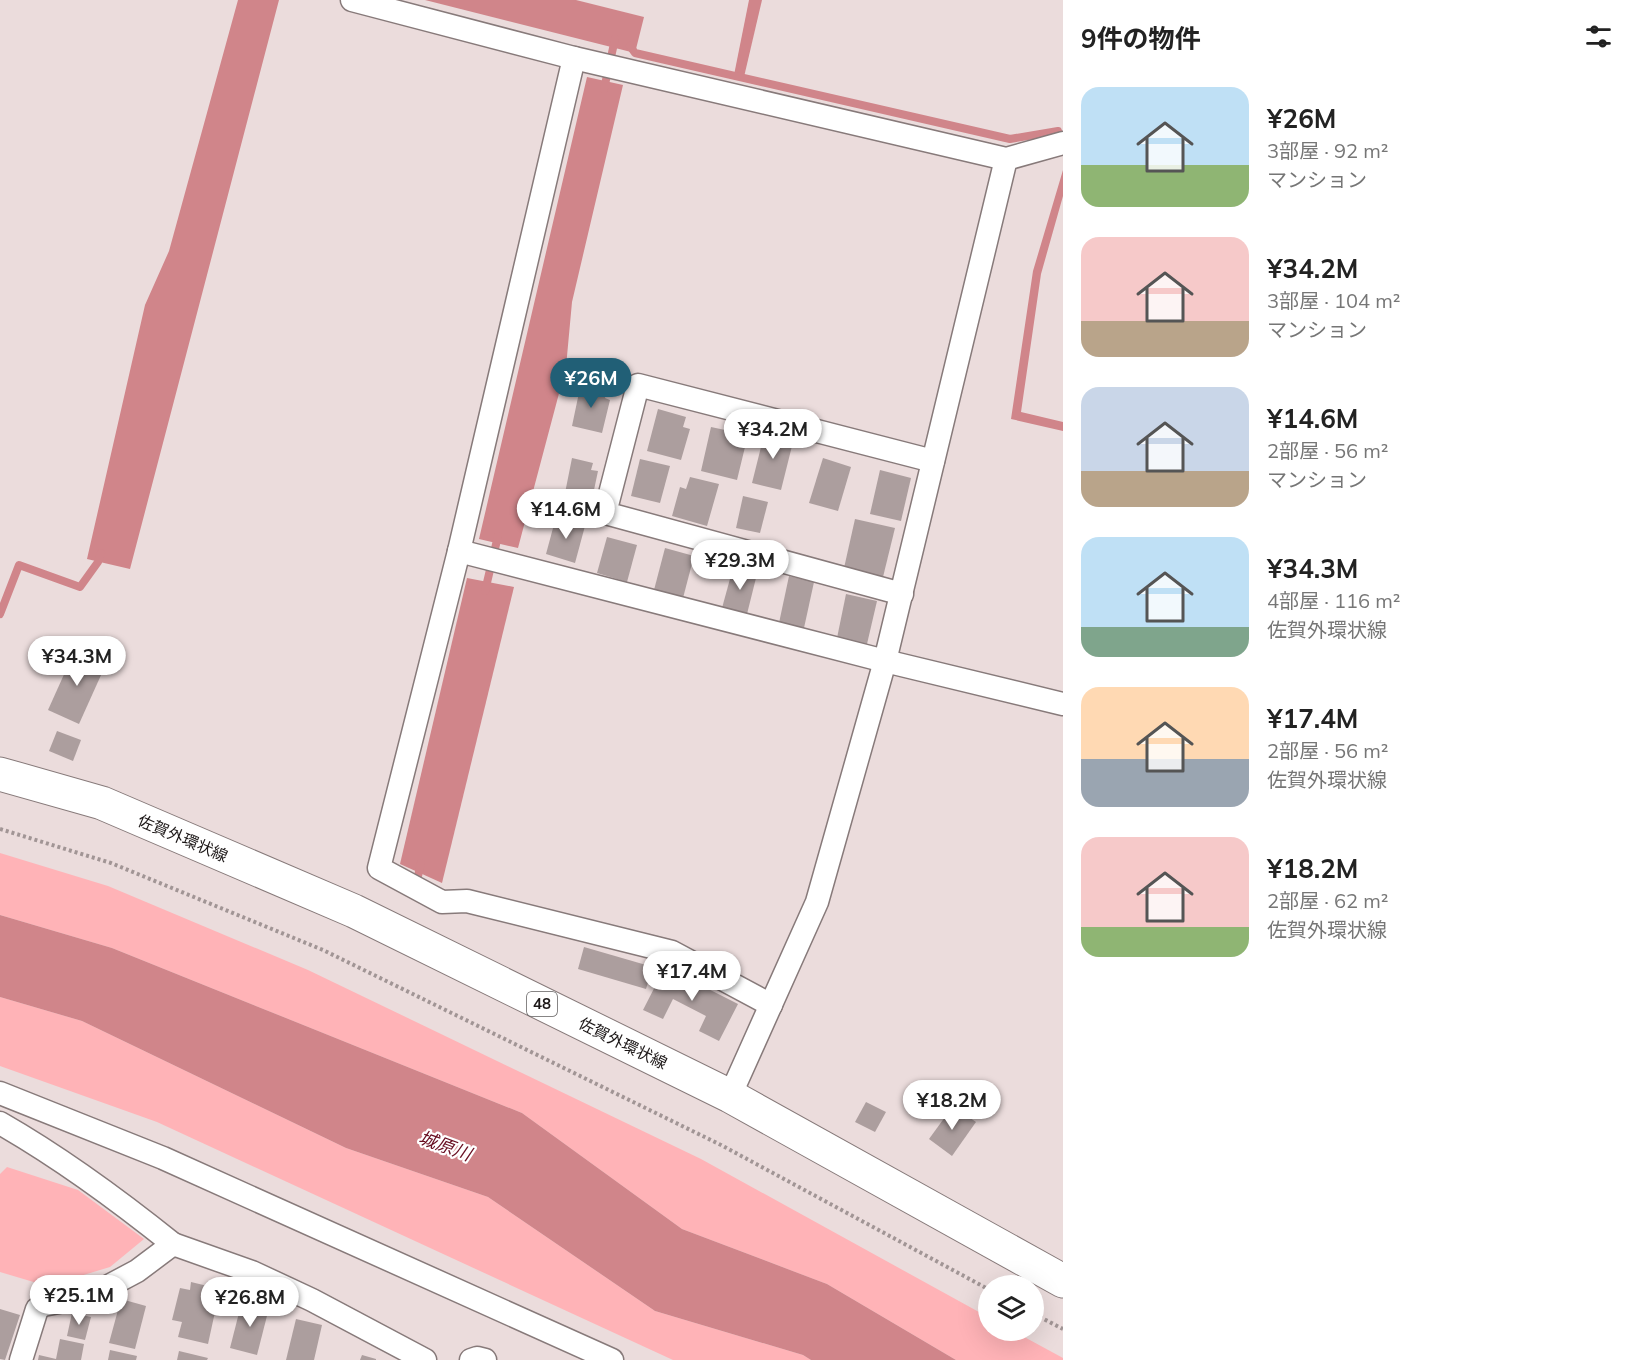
<!DOCTYPE html>
<html lang="ja">
<meta charset="utf-8">
<style>
:root{--surface:#fff;--page:#f6f6f6;--text:#222;--muted:#767676;--accent:#215f76}
body{margin:0;font-family:Mulish,"Noto Sans JP",sans-serif;background:var(--page);color:var(--text);height:100vh;display:flex;flex-direction:column;font-size:22px;white-space:nowrap}
*{box-sizing:border-box;margin:0}
p{font-size:20px;color:var(--muted)}
.icon{flex:none;width:33px;height:33px;fill:none;stroke:currentColor;stroke-width:2;stroke-linecap:round;stroke-linejoin:round}
.map{position:relative;flex:1;overflow:hidden}
.details{display:flex;flex-direction:column;background:var(--surface);width:570px}
.details>*{flex:none}
.buttons{position:absolute;left:978px;top:1275px;display:grid;gap:12px}
.buttons a{display:grid;place-items:center;width:66px;height:66px;border-radius:50%;background:var(--surface);box-shadow:0 6px 24px #0002;font-size:30px}
.price{position:absolute;translate:-50% -51px;padding:0 14px;border-radius:21px;background:#fff;color:#222;font-size:20px;line-height:39px;filter:drop-shadow(0 2px 3px #0008)}
.price::after{content:'';position:absolute;left:50%;top:36px;width:18px;height:14px;margin-left:-9px;background:inherit;clip-path:polygon(0 0,100% 0,50% 100%)}
.price.selected{background:var(--accent);color:#fff}
ul{padding:0;list-style:none}
li{display:flex;align-items:center;gap:18px;height:150px;padding:0 18px}
li span{display:grid;place-items:center;flex:none;width:168px;height:120px;border-radius:18px;color:#555}
li>.icon{margin-inline-start:auto}
span .icon{width:72px;height:72px;fill:#fffc;stroke-width:1}
li b{font-size:26px}
h2{display:flex;justify-content:space-between;align-items:center;height:72px;padding:0 18px;font-size:26px}
main{display:flex;flex:1;min-height:0}
.map>svg:first-child{display:block}
.green{fill:#ffb3b7}
.water{fill:#d0858a}
.lines{fill:none;stroke-linecap:round;stroke-linejoin:round}
.stream{stroke:#d0858a;stroke-width:8}
.building{fill:#ac9e9e}
.minor-casing{stroke:#877a7a;stroke-width:25}
.primary-casing{stroke:#877a7a;stroke-width:35}
.path{stroke:#a19595;stroke-width:4;stroke-dasharray:3 3;stroke-linecap:butt}
.minor{stroke:#fff;stroke-width:22}
.primary{stroke:#fff;stroke-width:33}
.labels{text-anchor:middle;stroke-width:4.5;stroke-linejoin:round;paint-order:stroke}
.shield{fill:#fff;stroke:#605d5d;stroke-width:1.5}
.shield-label{font-size:15px;font-weight:bold;fill:#1c1717}
.street-label{font-size:16px;fill:#1c1717;stroke:#fff}
.water-label{font-size:18px;font-style:italic;fill:#680e21;stroke:#fff}
</style>
<main>
<div class="map">
<svg width="1063" height="1360" viewBox="0 0 1063 1360">
<rect width="100%" height="100%" fill="#ebdcdc"/>
<!-- green -->
<g class="green">
<polygon points="0,853 108,886 308,970 701,1159 988,1317 988,1330 1013,1331 1063,1358 1063,1360 956,1360 827,1284 682,1229 522,1113 112,948 0,915"/>
<polygon points="0,997 82,1021 346,1148 488,1197 655,1311 803,1355 811,1360 673,1360 157,1122 0,1066"/>
<polygon points="7,1167 78,1190 144,1239 110,1267 47,1286 0,1272 0,1174"/>
</g>
<!-- water -->
<g class="water">
<polygon points="238,0 279,0 130,569 87,559 145,305 169,251"/>
<polygon points="425,0 576,0 644,17 635,53"/>
<polygon points="749,0 762,0 744,77 734,75"/>
<polygon points="587,77 623,85 572,302 566,367 518,548 479,539"/>
<polygon points="1063,170 1063,196 1041,274 1021,412 1063,422 1063,431 1011,419 1033,271"/>
<polygon points="467,578 514,587 442,883 400,864"/>
<polygon points="0,915 112,948 522,1113 682,1229 827,1284 956,1360 811,1360 803,1355 655,1311 488,1197 346,1148 82,1021 0,997"/>
</g>
<g class="lines">
<!-- stream -->
<g class="stream">
<polyline points="630,46 635,53 1010,139 1058,131"/>
<polyline points="604,89 615,39"/>
<polyline points="485,591 498,536"/>
<polyline points="0,614 19,565 80,587 98,562 101,553"/>
<polyline points="418,876 421,863"/>
</g>
</g>
<!-- building -->
<g class="building">
<polygon points="581,383 607,390 605,398 610,400 602,433 572,426"/>
<polygon points="658,409 686,417 683,427 690,429 681,460 647,451"/>
<polygon points="711,427 739,433 736,446 745,447 737,480 701,471"/>
<polygon points="765,431 794,438 781,490 752,483"/>
<polygon points="572,458 593,463 591,470 598,471 590,509 563,503"/>
<polygon points="823,458 851,467 838,511 809,503"/>
<polygon points="640,459 670,466 660,503 631,496"/>
<polygon points="880,470 911,478 901,521 870,514"/>
<polygon points="690,477 719,484 707,526 672,516 680,487 686,489"/>
<polygon points="743,496 768,502 760,533 736,528"/>
<polygon points="556,517 585,526 575,563 546,554"/>
<polygon points="855,519 895,528 883,577 844,568"/>
<polygon points="607,537 637,545 627,582 597,573"/>
<polygon points="665,548 694,556 683,598 654,590"/>
<polygon points="733,568 757,574 747,614 722,608"/>
<polygon points="789,576 814,582 804,628 779,623"/>
<polygon points="846,594 877,601 867,644 837,638"/>
<polygon points="75,650 106,664 79,724 48,710"/>
<polygon points="57,731 81,740 73,761 49,751"/>
<polygon points="584,947 653,967 646,989 578,969"/>
<polygon points="665,967 738,1004 719,1041 699,1031 706,1016 673,999 663,1019 643,1010"/>
<polygon points="866,1102 886,1112 875,1132 855,1122"/>
<polygon points="953,1106 976,1122 952,1156 929,1139"/>
<polygon points="191,1282 220,1289 208,1344 178,1337 182,1322 172,1320 180,1288 190,1290"/>
<polygon points="121,1299 146,1306 135,1349 109,1343"/>
<polygon points="242,1301 269,1308 257,1355 230,1348"/>
<polygon points="0,1309 20,1315 5,1360 0,1359"/>
<polygon points="72,1313 91,1317 85,1340 67,1336"/>
<polygon points="296,1319 322,1325 314,1360 286,1360"/>
<polygon points="60,1339 84,1344 81,1360 38,1360 39,1355 56,1359"/>
<polygon points="110,1350 137,1356 136,1360 108,1360"/>
<polygon points="179,1351 208,1358 207,1360 177,1360"/>
<polygon points="362,1355 376,1359 376,1360 360,1360"/>
</g>
<g class="lines">
<defs>
<g id="minor">
<polyline points="352,0 574,58 1006,159 1063,143"/>
<polyline points="574,58 459,551 379,868 442,902 467,901 672,952 771,1005"/>
<polyline points="459,551 885,661 1063,704"/>
<polyline points="902,594 605,513 638,385 933,461"/>
<polyline points="0,1093 163,1158 612,1360"/>
<polyline points="730,1096 817,902 885,661 1006,159"/>
<path d="M0 1123C63 1159 117 1199 173 1244"/>
<polyline points="21,1360 37,1309 43,1305 90,1296 137,1271 173,1244 252,1272 312,1300 425,1360"/>
<polyline points="471,1360 477,1358 485,1360"/>
</g>
<polyline id="primary" points="0,774 102,803 354,911 730,1096 1063,1281"/>
</defs>
<!-- minor casing -->
<use href="#minor" class="minor-casing"/>
<!-- primary casing -->
<use href="#primary" class="primary-casing"/>
<!-- path -->
<g class="path">
<polyline points="0,829 111,863 323,950 721,1145 988,1289"/>
<polyline points="1034,1314 1063,1329"/>
</g>
<!-- minor -->
<use href="#minor" class="minor"/>
<!-- primary -->
<use href="#primary" class="primary"/>
</g>
<g class="labels">
<!-- shield labels -->
<rect class="shield" x="527" y="992" width="30" height="24" rx="4.5"/>
<g class="shield-label">
<text x="542" y="1009">48</text>
</g>
<!-- street labels -->
<g class="street-label">
<text transform="translate(183 838) rotate(23)" y="6">佐賀外環状線</text>
<text transform="translate(623 1043) rotate(26)" y="6">佐賀外環状線</text>
</g>
<!-- water labels -->
<g class="water-label">
<text transform="translate(445 1146) rotate(20)" y="6">城原川</text>
</g>
</g>
</svg>
<div class="buttons">
<a><svg class="icon" aria-label="layers" viewBox="0 0 24 24"><path d="M12 4l9 5-9 5-9-5zM3 14l9 5 9-5"/></svg></a>
</div>
<b class="price selected" style="left:591px;top:409px">¥26M</b>
<b class="price" style="left:773px;top:460px">¥34.2M</b>
<b class="price" style="left:566px;top:540px">¥14.6M</b>
<b class="price" style="left:740px;top:591px">¥29.3M</b>
<b class="price" style="left:77px;top:687px">¥34.3M</b>
<b class="price" style="left:692px;top:1002px">¥17.4M</b>
<b class="price" style="left:952px;top:1131px">¥18.2M</b>
<b class="price" style="left:79px;top:1326px">¥25.1M</b>
<b class="price" style="left:250px;top:1328px">¥26.8M</b>
</div>
<section class="details">
<h2>9件の物件<svg class="icon" aria-label="filters" viewBox="0 0 24 24"><path d="M4 7h16M4 17h16"/><circle cx="9" cy="7" r="2"/><circle cx="15" cy="17" r="2"/></svg></h2>
<ul>
<li><span style="background:linear-gradient(#bfe0f5 65%,#8fb573 0)"><svg class="icon" aria-label="home" viewBox="0 0 24 24"><path d="M3 11l9-7 9 7M6 9v11h12V9"/></svg></span><div><b>¥26M</b><p>3部屋 · 92 m²</p><p>マンション</p></div></li>
<li><span style="background:linear-gradient(#f6c9c9 70%,#b9a48a 0)"><svg class="icon" aria-label="home" viewBox="0 0 24 24"><path d="M3 11l9-7 9 7M6 9v11h12V9"/></svg></span><div><b>¥34.2M</b><p>3部屋 · 104 m²</p><p>マンション</p></div></li>
<li><span style="background:linear-gradient(#c9d6e8 70%,#b9a48a 0)"><svg class="icon" aria-label="home" viewBox="0 0 24 24"><path d="M3 11l9-7 9 7M6 9v11h12V9"/></svg></span><div><b>¥14.6M</b><p>2部屋 · 56 m²</p><p>マンション</p></div></li>
<li><span style="background:linear-gradient(#bfe0f5 75%,#7fa58c 0)"><svg class="icon" aria-label="home" viewBox="0 0 24 24"><path d="M3 11l9-7 9 7M6 9v11h12V9"/></svg></span><div><b>¥34.3M</b><p>4部屋 · 116 m²</p><p>佐賀外環状線</p></div></li>
<li><span style="background:linear-gradient(#ffd9b3 60%,#9aa5b1 0)"><svg class="icon" aria-label="home" viewBox="0 0 24 24"><path d="M3 11l9-7 9 7M6 9v11h12V9"/></svg></span><div><b>¥17.4M</b><p>2部屋 · 56 m²</p><p>佐賀外環状線</p></div></li>
<li><span style="background:linear-gradient(#f6c9c9 75%,#8fb573 0)"><svg class="icon" aria-label="home" viewBox="0 0 24 24"><path d="M3 11l9-7 9 7M6 9v11h12V9"/></svg></span><div><b>¥18.2M</b><p>2部屋 · 62 m²</p><p>佐賀外環状線</p></div></li>
</ul>
</section>
</main>
